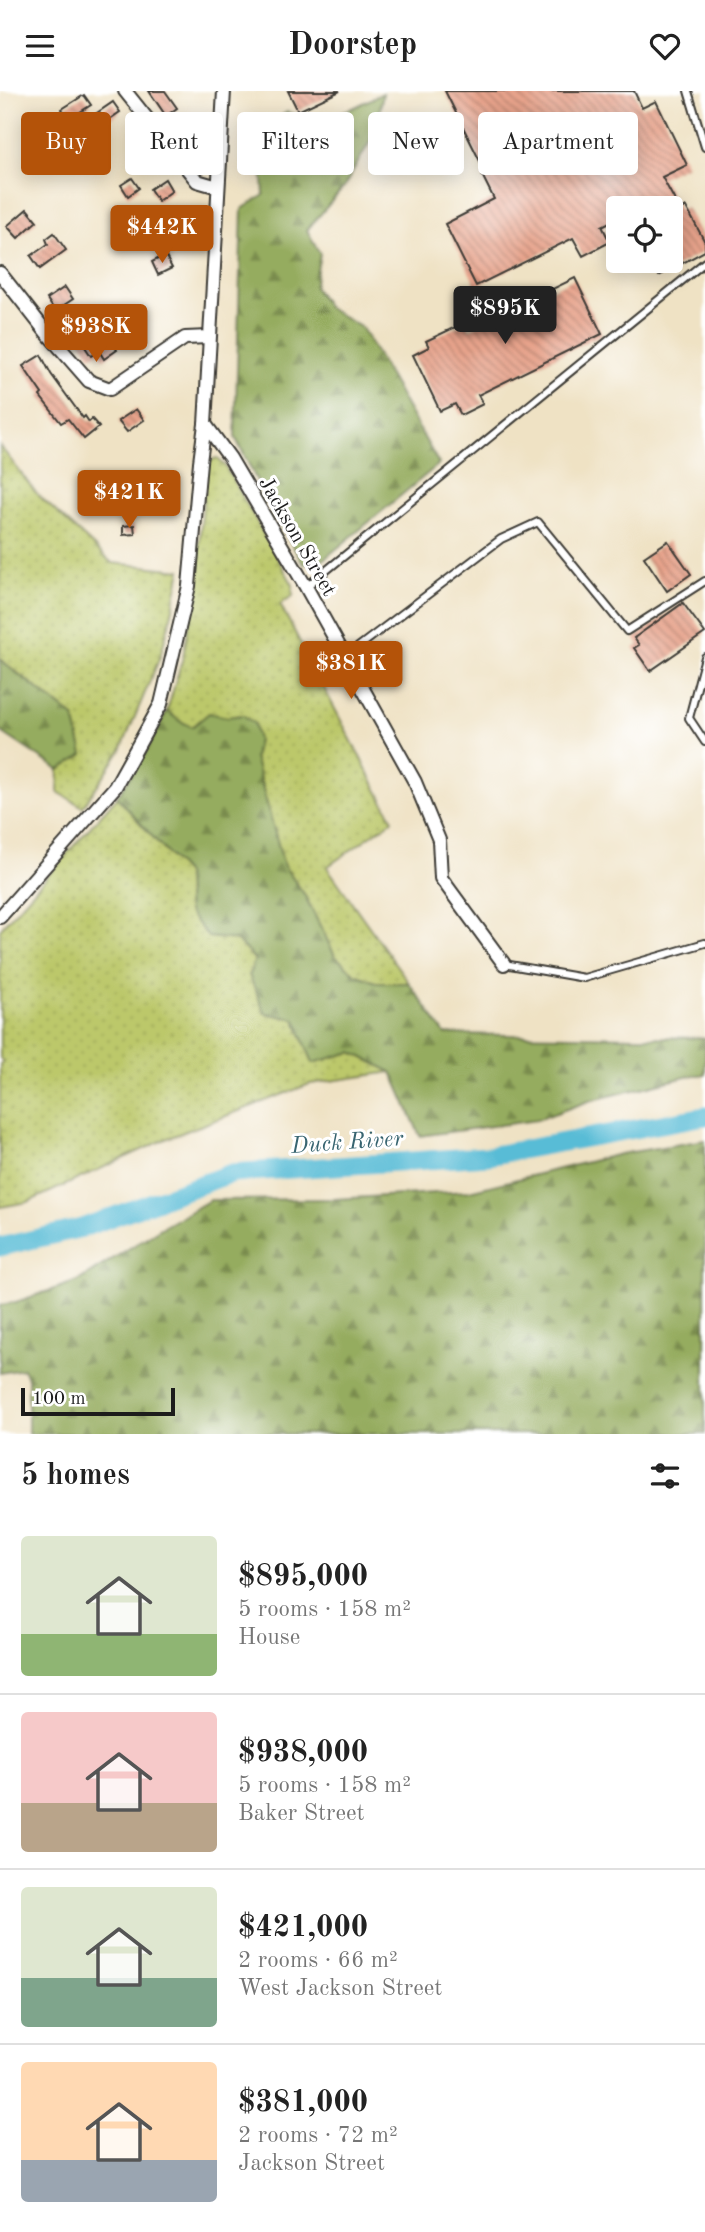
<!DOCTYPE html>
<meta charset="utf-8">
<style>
:root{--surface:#fff;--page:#f2f2f2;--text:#222;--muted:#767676;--line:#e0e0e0;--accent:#b45309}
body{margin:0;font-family:"Old Standard TT",serif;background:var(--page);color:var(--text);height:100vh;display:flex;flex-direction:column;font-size:26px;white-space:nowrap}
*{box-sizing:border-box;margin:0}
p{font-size:23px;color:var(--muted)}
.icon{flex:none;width:38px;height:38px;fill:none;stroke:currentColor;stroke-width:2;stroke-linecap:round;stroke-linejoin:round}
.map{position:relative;height:1343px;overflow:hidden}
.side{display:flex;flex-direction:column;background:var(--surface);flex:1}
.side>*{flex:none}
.banner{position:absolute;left:21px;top:21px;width:663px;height:63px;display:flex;gap:14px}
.buttons{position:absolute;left:606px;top:105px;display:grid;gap:14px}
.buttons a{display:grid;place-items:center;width:77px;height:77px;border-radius:7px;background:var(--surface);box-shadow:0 4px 18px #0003;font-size:35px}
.scale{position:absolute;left:21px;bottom:18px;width:154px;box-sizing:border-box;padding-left:7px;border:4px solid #1c1c1c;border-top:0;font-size:19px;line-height:24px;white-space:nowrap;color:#1c1c1c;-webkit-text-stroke:5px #fff;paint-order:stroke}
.price{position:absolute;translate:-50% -60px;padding:0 16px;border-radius:7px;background:var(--accent);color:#fff;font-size:23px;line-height:46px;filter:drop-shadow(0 2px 4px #0008)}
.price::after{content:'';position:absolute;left:50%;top:42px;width:21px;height:16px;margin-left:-10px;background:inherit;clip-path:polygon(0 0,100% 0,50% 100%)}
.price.active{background:#222;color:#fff}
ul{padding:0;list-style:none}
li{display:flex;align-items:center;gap:21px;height:175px;padding:0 21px}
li+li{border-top:2px solid var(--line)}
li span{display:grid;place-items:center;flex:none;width:196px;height:140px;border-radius:7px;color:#555}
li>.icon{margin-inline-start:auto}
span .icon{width:84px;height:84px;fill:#fffc;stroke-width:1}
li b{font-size:30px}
h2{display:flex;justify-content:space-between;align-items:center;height:84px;padding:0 21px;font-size:30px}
.chip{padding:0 24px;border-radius:7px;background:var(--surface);box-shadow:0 4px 18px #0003;font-size:24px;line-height:63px}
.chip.active{background:var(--accent);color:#fff}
header{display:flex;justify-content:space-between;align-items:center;height:91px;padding:0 21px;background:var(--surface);font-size:32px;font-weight:600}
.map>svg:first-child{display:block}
.grass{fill:url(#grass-dots);stroke:#6c7243;stroke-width:2}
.forest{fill:url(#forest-firs);stroke:#58643d;stroke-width:2}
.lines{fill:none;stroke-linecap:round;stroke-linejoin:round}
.river{stroke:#58bcd6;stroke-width:19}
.building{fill:url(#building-back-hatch)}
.lane-casing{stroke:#3c3a35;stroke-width:10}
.street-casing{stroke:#3c3a35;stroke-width:16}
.lane{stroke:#fff;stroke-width:6}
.street{stroke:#fff;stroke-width:12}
.labels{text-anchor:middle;stroke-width:6;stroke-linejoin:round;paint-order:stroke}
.street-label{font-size:21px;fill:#1c1c1c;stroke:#fff}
.water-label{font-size:23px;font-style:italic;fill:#376470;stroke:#fff}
</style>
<header><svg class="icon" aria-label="menu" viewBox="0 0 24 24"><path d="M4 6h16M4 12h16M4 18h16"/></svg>Doorstep<svg class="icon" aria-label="heart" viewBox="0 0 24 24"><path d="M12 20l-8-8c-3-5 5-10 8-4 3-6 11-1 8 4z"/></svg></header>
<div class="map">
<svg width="705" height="1343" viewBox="0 0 705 1343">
<defs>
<pattern id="grass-dots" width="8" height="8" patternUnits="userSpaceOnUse" patternTransform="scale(1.75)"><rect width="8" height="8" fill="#bcc86a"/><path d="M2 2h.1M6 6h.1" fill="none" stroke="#a1ab5b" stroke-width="1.8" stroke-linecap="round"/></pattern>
<pattern id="forest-firs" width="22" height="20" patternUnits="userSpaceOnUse" patternTransform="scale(1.75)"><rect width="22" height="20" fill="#95ac5e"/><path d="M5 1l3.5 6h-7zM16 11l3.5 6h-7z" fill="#798b4d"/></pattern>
<pattern id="building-back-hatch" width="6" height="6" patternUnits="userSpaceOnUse" patternTransform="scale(1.75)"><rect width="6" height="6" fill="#e7a38b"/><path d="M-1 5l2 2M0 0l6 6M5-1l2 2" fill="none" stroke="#ba8471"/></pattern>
</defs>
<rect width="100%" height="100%" fill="#fff"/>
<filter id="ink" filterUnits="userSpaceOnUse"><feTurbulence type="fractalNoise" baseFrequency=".0143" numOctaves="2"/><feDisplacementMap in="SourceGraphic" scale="14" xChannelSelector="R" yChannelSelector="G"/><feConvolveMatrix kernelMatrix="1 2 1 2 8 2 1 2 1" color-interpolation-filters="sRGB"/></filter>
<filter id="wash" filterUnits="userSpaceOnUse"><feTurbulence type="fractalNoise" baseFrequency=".00686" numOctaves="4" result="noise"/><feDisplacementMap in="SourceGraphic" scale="28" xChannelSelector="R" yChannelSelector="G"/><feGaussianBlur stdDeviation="1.57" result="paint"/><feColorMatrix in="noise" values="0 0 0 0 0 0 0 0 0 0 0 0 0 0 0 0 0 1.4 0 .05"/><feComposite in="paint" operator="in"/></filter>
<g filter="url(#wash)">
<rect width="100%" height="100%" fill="#efe2c4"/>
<!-- grass -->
<g class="grass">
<polygon points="0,355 37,403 112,472 181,479 172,522 160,566 121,659 83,716 58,701 59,679 83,664 74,626 0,568"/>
<polygon points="217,367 225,375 293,494 293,505 280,513 393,729 327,776 409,892 378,892 355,883 335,865 304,803 284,775 254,666 258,649 243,624 227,626 209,622 192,637 178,629 167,620 183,566 195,499 207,371"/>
<polygon points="117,706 186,783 188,821 237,849 255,869 296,928 313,971 352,961 392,981 310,993 168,1047 28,1111 0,1116 0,973 3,971 0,967 0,838"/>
</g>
<!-- forest -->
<g class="forest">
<polygon points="383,2 376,40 344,96 307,139 320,163 314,196 328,217 362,237 439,373 317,474 303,473 273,422 235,346 242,118 264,104 261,57 272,31 287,21 317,29 353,17"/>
<polygon points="0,569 74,626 83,664 59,679 0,640"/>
<polygon points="167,620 178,629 192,636 209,622 227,626 243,624 254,632 258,649 254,666 284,775 304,803 335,865 355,883 378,892 409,892 445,943 705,947 705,984 694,984 589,1010 537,1029 420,1045 392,981 352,961 313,972 295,928 265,922 249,884 255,868 236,849 208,846 188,821 186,783 117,706 145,663"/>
<polygon points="705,1049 705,1343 28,1343 28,1289 23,1278 0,1282 0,1214 16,1211 78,1190 161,1137 210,1109 335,1108 469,1100 620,1063"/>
</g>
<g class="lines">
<!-- river -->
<polyline class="river" points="0,1156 82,1137 232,1082 488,1065 705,1025"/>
</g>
<g id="blocks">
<!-- building -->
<g class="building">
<polygon points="149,0 165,0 177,17 166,25"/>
<polygon points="288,0 340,0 298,20"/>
<polygon points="445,0 634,0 642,17 656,10 687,74 662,86 680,119 686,116 705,151 705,160 659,185 651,170 670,170 670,117 618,117 618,127 602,135 610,151 583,165 573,147 476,195 445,133 494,108 482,84 486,82"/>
<polygon points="84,4 91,14 69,28 62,18"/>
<polygon points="113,11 120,21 101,34 94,24"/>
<polygon points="186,34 191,45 177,51 171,40"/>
<polygon points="132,87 139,97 128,105 121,94"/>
<polygon points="165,88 172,100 158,110 150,98"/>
<polygon points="27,118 37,130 18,147 7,135"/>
<polygon points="54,142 66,159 40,178 31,165 48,153 46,148"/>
<polygon points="165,164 172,177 158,184 152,171"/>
<polygon points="575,187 602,243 478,304 483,313 461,324 455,313 440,320 413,264 429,256 426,250 466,231 470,238"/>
<polygon points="65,196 73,208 55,220 47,208"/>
<polygon points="81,221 97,246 105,241 117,259 104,268 99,260 91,265 68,230"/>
<polygon points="41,264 51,283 83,327 85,325 89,331 92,328 99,336 84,348 68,328 61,332 40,305 42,303 23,275"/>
<polygon points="136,318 144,329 127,341 118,330"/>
<polygon points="134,434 135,443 123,444 123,435"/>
<polygon points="668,450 691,483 667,500 644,466"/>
<polygon points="683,512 705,542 650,580 634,557 639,554 634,547"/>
</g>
</g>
</g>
<g filter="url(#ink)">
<use href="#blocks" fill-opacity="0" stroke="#3c3a35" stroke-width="2"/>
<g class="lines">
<defs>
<g id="lane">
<polyline points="688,0 705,56"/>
<polyline points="306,496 705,171"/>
<polyline points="345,566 501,448 538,431 627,540 705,490"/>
<polyline points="705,566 689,627 705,651"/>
<polyline points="504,873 584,887 705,852"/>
</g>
<g id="street">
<polyline points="125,0 197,90 218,96"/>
<polyline points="0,182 47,242 89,290 110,298 185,247 209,246"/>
<polyline points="205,333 230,367 306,496 415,691 439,749 441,787 504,873"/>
<polyline points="0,826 115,696 161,613 189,495 200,371 205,333 224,0"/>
</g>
</defs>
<!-- lane casing -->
<use href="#lane" class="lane-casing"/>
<!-- street casing -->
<use href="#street" class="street-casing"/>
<!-- lane -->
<use href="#lane" class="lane"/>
<!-- street -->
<use href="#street" class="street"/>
</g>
</g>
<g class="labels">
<!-- street labels -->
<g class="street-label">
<text transform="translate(298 445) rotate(60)" y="7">Jackson Street</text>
</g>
<!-- water labels -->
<g class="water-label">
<text transform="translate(347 1050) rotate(-4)" y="8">Duck River</text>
</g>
</g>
</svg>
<div class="buttons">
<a><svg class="icon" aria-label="locate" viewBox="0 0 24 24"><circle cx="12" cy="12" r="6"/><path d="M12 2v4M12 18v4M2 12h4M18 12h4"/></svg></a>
</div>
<div class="scale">100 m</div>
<b class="price" style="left:162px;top:174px">$442K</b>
<b class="price active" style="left:505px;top:255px">$895K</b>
<b class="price" style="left:96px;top:273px">$938K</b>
<b class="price" style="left:129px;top:439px">$421K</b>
<b class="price" style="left:351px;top:610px">$381K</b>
<div class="banner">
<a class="chip active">Buy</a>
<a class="chip">Rent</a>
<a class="chip">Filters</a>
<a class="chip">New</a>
<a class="chip">Apartment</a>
</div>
</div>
<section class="side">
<h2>5 homes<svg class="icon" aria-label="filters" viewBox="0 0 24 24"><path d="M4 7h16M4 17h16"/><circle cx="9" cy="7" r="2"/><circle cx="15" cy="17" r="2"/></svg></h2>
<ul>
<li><span style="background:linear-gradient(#dfe7d0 70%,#8fb573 0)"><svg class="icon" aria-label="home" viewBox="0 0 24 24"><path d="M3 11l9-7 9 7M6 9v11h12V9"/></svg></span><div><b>$895,000</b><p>5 rooms · 158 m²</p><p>House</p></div></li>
<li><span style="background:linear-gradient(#f6c9c9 65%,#b9a48a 0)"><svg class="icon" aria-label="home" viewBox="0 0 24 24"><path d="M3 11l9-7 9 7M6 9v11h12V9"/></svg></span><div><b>$938,000</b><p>5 rooms · 158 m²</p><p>Baker Street</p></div></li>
<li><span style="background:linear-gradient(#dfe7d0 65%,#7fa58c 0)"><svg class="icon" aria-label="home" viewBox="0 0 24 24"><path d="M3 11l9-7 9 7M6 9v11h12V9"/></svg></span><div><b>$421,000</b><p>2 rooms · 66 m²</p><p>West Jackson Street</p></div></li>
<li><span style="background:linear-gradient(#ffd9b3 70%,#9aa5b1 0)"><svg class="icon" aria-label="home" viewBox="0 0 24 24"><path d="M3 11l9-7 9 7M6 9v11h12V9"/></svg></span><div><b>$381,000</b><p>2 rooms · 72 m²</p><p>Jackson Street</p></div></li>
</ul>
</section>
